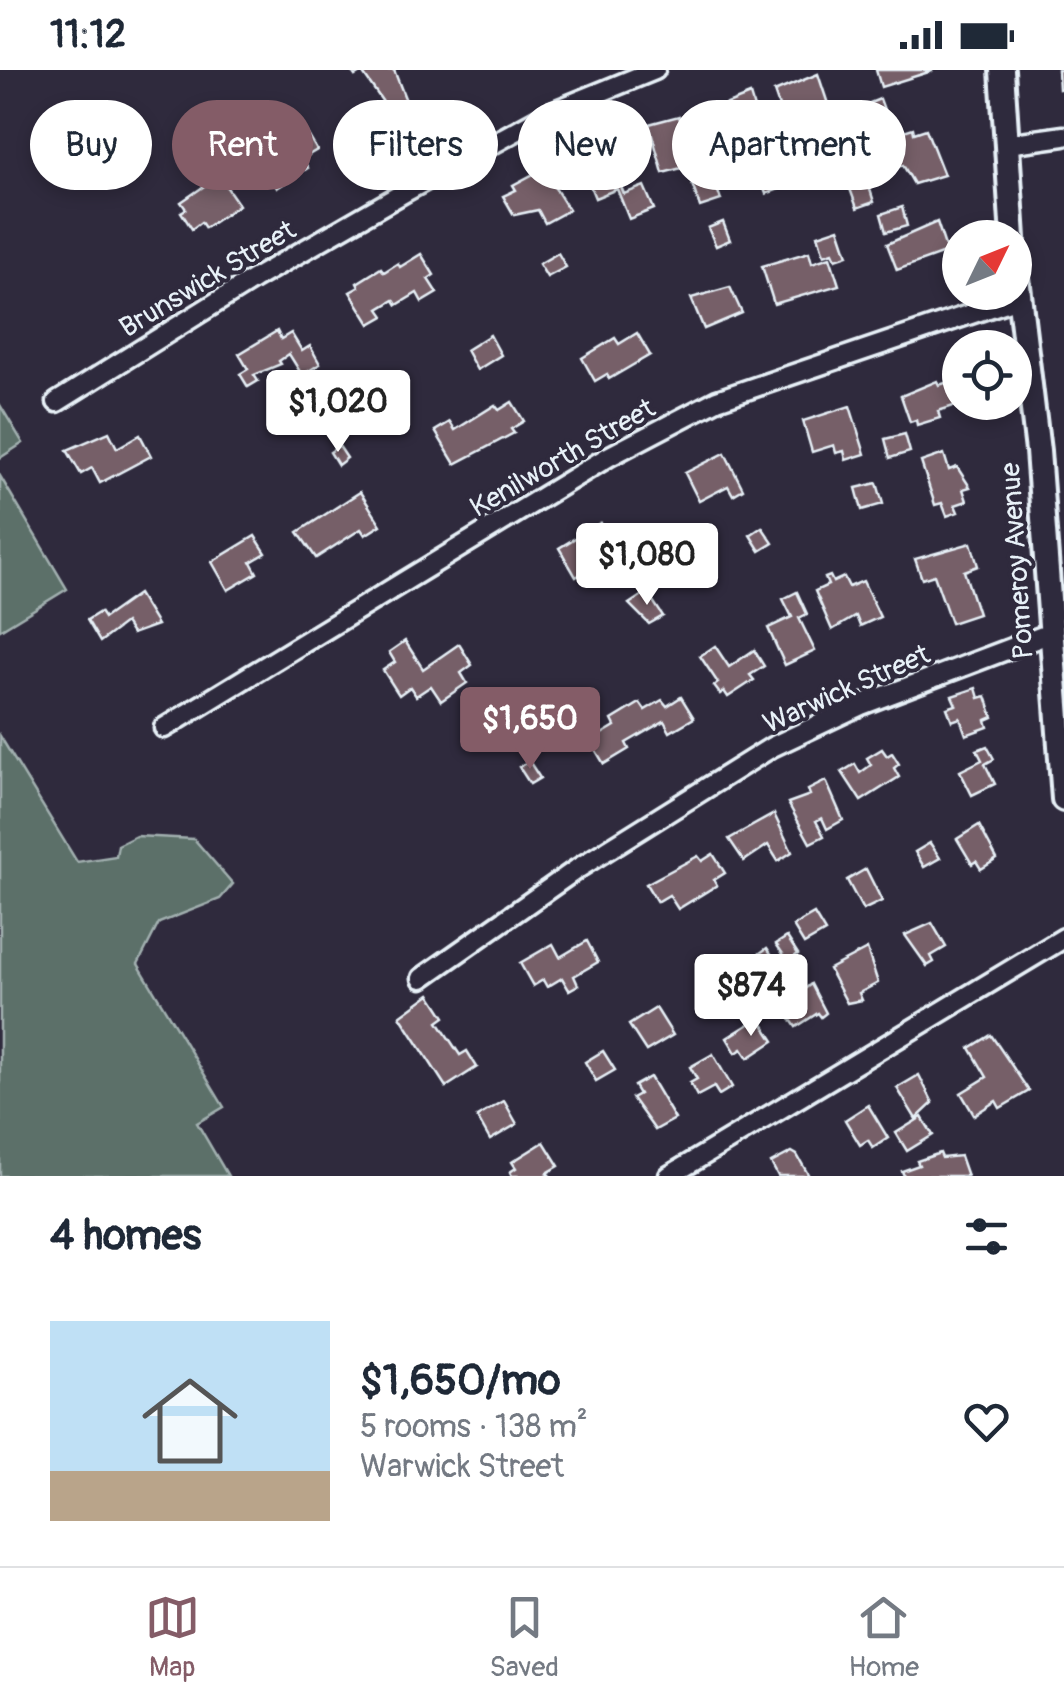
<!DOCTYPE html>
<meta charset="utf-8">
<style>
:root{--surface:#fff;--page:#f2f2f3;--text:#1f2937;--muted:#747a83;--line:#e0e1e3;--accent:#845c67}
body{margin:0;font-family:Pangolin,sans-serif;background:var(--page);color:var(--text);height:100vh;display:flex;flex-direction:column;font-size:38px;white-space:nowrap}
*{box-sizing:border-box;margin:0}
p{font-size:32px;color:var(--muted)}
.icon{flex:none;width:55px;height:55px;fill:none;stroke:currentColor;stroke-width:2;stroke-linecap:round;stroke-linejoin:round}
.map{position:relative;height:1106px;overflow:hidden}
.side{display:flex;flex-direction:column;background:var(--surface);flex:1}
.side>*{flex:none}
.hud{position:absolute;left:30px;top:30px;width:1005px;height:90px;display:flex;gap:20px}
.needle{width:65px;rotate:47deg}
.fabs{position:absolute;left:942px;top:150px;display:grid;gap:20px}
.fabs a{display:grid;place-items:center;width:90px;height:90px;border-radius:50%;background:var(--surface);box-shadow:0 5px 15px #0003;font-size:50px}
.price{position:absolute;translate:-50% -85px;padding:0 22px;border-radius:10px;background:#fff;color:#222;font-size:32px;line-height:65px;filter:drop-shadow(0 2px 5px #0008)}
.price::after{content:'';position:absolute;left:50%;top:60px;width:30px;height:22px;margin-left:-15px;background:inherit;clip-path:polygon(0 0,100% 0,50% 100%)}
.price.selected{background:var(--accent);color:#fff}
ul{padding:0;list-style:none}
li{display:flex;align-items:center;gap:30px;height:250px;padding:0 50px}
li span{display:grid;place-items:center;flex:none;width:280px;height:200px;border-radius:0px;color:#555}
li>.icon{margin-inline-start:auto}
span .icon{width:120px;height:120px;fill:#fffc;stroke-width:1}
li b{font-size:42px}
h2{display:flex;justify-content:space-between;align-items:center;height:120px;padding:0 50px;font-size:42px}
.pill{padding:0 35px;border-radius:45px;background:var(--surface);box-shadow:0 5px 15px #0003;font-size:35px;line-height:90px}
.pill.selected{background:var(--accent);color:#fff}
.status{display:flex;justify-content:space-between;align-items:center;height:70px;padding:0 50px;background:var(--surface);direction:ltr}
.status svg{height:28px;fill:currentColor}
.dock{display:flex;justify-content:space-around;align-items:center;height:140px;border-top:2px solid var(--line);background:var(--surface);font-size:28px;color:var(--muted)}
.dock a{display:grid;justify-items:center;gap:5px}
.dock .selected{color:var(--accent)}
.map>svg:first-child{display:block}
.green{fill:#5b7069;stroke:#a2b0b0;stroke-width:2.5}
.building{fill:#765e67;stroke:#e8f1f8;stroke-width:2.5}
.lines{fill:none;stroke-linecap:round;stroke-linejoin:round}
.street-casing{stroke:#e8f1f8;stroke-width:25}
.secondary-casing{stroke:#e8f1f8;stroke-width:30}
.street{stroke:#2f2a3d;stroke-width:18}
.secondary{stroke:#2f2a3d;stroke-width:22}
.labels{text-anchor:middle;stroke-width:8;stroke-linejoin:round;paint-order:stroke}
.street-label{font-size:28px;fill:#e8f1f8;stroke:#2f2a3d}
</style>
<div class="status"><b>11:12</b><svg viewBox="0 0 49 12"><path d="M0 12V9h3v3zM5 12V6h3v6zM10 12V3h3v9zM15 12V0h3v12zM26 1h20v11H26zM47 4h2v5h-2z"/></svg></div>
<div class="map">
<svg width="1064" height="1106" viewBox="0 0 1064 1106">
<rect width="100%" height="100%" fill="#2f2a3d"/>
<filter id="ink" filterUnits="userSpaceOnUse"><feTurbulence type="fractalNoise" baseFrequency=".01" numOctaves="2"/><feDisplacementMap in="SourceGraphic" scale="20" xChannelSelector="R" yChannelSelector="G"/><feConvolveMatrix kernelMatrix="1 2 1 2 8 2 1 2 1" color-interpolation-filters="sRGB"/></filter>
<g filter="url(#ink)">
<!-- green -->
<g class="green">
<polygon points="0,335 23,373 0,388"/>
<polygon points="0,406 67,519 0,560"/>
<polygon points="0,666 77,792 116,786 118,775 136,766 194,769 233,814 220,829 159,853 138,894 224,1037 197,1053 228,1106 0,1106"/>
</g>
<!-- building -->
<g class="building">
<polygon points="351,0 394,0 408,36 392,45 362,2 355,6"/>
<polygon points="876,0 932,0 932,1 881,17"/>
<polygon points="1058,0 1064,0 1064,18 1059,19"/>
<polygon points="818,4 830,40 813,46 810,38 783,48 774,22"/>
<polygon points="750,25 761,61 731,65 734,74 720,78 705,43"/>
<polygon points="880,29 887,48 867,55 860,37"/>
<polygon points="679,46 687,77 680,79 685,97 663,103 649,54"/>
<polygon points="913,58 914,63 926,59 944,105 914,114 903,95 898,97 894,83 900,81 894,64"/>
<polygon points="305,60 317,80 302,89 308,98 277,118 259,89 270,82 274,87 294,75 290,69"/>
<polygon points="609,71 624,104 617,107 624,124 644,116 654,139 629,149 617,119 595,128 586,106 577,110 569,92"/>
<polygon points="849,76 855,100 835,105 829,80"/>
<polygon points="783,96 790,115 766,124 759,105"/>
<polygon points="543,99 569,140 545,153 538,140 514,145 503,126 516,120 513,115"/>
<polygon points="219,106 239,135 205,158 201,152 192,159 181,142 186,139 181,132"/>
<polygon points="713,107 721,130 700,137 692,114"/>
<polygon points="867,110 874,132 857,138 849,116"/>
<polygon points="902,137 907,156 886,162 881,144"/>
<polygon points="723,152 730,170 716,176 708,158"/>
<polygon points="937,152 947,182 897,200 887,174"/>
<polygon points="839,158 848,185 836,189 833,182 824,185 818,165"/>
<polygon points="809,182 812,193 830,187 839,215 774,234 762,196"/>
<polygon points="558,183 566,197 547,207 539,194"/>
<polygon points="421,184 434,205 428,209 437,223 422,232 417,223 397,235 394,230 379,239 384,246 370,254 350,222 359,217 357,213 381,198 384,202 398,193 400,197"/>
<polygon points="730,217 742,243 704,259 691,228"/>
<polygon points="277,261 281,269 291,263 302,281 310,276 320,294 302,305 289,284 279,291 281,294 254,305 258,311 248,317 240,304 248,299 239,284"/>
<polygon points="637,263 650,285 609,309 607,304 595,311 582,288 615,268 619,274"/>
<polygon points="490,265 501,285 477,300 466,280"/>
<polygon points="937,311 939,315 952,311 960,334 938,341 940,348 917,355 916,350 910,352 901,326"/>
<polygon points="512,332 524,351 511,359 514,363 455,394 435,361 450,352 455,360 495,335 499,340"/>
<polygon points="850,336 865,384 846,390 844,381 836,383 834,375 812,382 803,351"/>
<polygon points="109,362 117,378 140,365 151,386 100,413 92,398 81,404 67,380"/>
<polygon points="905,364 910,382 890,388 885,369"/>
<polygon points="339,376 347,388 338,395 330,382"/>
<polygon points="725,383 743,419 733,425 728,416 699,431 685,403"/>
<polygon points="944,384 949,400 957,397 970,417 963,419 967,431 955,435 958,442 947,446 942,433 935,435 921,392"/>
<polygon points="877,413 883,434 862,440 856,418"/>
<polygon points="360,422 381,455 365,465 361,459 316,488 298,462"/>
<polygon points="600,453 623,490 610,498 605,489 576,507 559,478"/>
<polygon points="762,457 773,473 760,481 750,465"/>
<polygon points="255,466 266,483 251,492 257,503 228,520 212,492"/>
<polygon points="971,473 978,496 964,501 978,544 951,553 934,505 922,509 915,489"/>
<polygon points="830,506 833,512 844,507 849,517 863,511 880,547 860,556 856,546 832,560 815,521 828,515 825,508"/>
<polygon points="647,522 663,546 649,554 629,534"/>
<polygon points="797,522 807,544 799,548 815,581 785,595 768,558 792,547 783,529"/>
<polygon points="138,524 157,555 132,564 125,553 100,572 87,550 100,542 104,548"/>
<polygon points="405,571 423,599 459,574 472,595 461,603 467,613 441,631 431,616 416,626 410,617 399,625 383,600 395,592 389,582"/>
<polygon points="715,576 729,597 754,580 764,596 750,605 754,610 728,627 724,621 720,624 714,616 718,613 700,586"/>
<polygon points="976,618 979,628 986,626 993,647 986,650 988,657 966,665 960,648 952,651 947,638 956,635 952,626"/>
<polygon points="681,627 694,648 670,662 664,651 626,673 629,679 604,694 590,671 615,656 612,650 640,633 645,640 662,630 667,636"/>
<polygon points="987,676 994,689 985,694 995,714 972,725 960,701 982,690 977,680"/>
<polygon points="882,679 887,686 892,683 899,694 894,698 899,707 861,731 842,702 855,694 860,703 871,695 867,688"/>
<polygon points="529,691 540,708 530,714 519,697"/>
<polygon points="826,711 843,750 827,759 822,748 816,751 824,766 810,773 788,733 810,725 808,720"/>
<polygon points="774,744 792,782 778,791 768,775 744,791 729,769"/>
<polygon points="979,755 997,789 981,799 976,791 972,794 957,769"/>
<polygon points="930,773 940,788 924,797 915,782"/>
<polygon points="713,784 725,803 714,810 717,815 678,839 669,825 657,832 646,814 698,786 702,791"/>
<polygon points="866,799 882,831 863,840 847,810"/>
<polygon points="814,844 825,862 804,874 793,856"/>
<polygon points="932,853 946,877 931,886 934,892 927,896 905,865"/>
<polygon points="787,867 798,884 788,891 776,874"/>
<polygon points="587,871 598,892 574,906 578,915 569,920 562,908 547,917 543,910 533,916 520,893 553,874 560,887"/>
<polygon points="767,878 774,888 762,896 756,886"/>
<polygon points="867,879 878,913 859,923 862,930 847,933 829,899"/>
<polygon points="734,899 743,915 733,921 724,905"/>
<polygon points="811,914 826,943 821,947 818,943 796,957 782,937"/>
<polygon points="430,924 445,947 438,952 460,985 467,981 477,997 446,1017 400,946"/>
<polygon points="656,938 673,965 646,981 629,955"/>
<polygon points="759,948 774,971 748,988 742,979 736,983 727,968"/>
<polygon points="991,965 1029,1021 1000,1038 996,1031 974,1045 961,1023 987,1007 970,978"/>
<polygon points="603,981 615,1000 596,1011 585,992"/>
<polygon points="713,984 732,1017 719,1025 714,1017 697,1026 690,1013 697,1009 690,997"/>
<polygon points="919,1005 933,1033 916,1049 897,1018"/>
<polygon points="650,1007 675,1049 655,1060 632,1028 639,1024 634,1016"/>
<polygon points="504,1031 517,1054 490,1070 477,1047"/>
<polygon points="868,1035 888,1068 873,1078 868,1070 860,1075 845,1050"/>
<polygon points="922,1047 933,1065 907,1081 896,1063"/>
<polygon points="544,1072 559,1096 547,1103 550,1106 512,1106 510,1102 516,1098 512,1092"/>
<polygon points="792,1082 797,1085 809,1106 778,1106 771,1093"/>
<polygon points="940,1083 942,1088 960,1086 967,1106 904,1106 902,1101 919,1095 917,1091"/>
</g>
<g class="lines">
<defs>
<g id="street">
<polyline points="1007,74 1064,66"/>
<polyline points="57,332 254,209 405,122 549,43 655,0"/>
<polyline points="164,658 608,387 717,330 1018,228"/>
<polyline points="422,908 577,799 772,677 861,635 1051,563"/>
<polyline points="669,1106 1064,868"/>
</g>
<g id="secondary">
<polyline points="1002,0 1013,168"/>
<polyline points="1015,191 1038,381 1064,729"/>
</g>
</defs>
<!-- street casing -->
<use href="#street" class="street-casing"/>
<!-- secondary casing -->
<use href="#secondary" class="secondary-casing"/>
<!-- street -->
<use href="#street" class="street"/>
<!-- secondary -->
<use href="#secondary" class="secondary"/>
</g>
</g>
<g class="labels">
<!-- street labels -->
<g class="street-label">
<text transform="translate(207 208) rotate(-31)" y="10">Brunswick Street</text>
<text transform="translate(562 387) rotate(-30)" y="10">Kenilworth Street</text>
<text transform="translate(1016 491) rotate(-94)" y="10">Pomeroy Avenue</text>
<text transform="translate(846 618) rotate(-24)" y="10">Warwick Street</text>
</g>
</g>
</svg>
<div class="fabs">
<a><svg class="needle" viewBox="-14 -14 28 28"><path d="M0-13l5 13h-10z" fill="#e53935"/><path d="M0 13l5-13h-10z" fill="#747a83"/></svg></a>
<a><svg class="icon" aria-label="locate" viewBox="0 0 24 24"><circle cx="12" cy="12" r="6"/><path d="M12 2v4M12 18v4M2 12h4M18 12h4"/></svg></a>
</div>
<b class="price" style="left:338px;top:385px">$1,020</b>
<b class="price" style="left:647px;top:538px">$1,080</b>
<b class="price selected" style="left:530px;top:702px">$1,650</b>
<b class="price" style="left:751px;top:969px">$874</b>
<div class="hud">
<a class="pill">Buy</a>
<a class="pill selected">Rent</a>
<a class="pill">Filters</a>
<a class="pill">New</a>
<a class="pill">Apartment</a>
</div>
</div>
<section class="side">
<h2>4 homes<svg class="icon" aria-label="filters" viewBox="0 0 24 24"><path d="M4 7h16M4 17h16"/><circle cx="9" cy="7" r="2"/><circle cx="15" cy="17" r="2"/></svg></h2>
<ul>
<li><span style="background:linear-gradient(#bfe0f5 75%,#b9a48a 0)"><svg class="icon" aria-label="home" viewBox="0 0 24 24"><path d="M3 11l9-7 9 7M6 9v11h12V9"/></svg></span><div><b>$1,650/mo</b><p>5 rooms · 138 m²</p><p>Warwick Street</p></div><svg class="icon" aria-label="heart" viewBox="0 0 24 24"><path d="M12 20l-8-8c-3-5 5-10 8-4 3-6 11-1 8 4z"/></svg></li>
</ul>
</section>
<nav class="dock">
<a class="selected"><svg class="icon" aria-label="map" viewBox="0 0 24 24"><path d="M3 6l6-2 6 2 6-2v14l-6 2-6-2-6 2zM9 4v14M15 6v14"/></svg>Map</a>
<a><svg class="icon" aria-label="saved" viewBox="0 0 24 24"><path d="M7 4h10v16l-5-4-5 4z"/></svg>Saved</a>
<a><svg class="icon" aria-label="home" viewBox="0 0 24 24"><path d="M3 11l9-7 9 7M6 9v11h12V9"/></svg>Home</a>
</nav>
